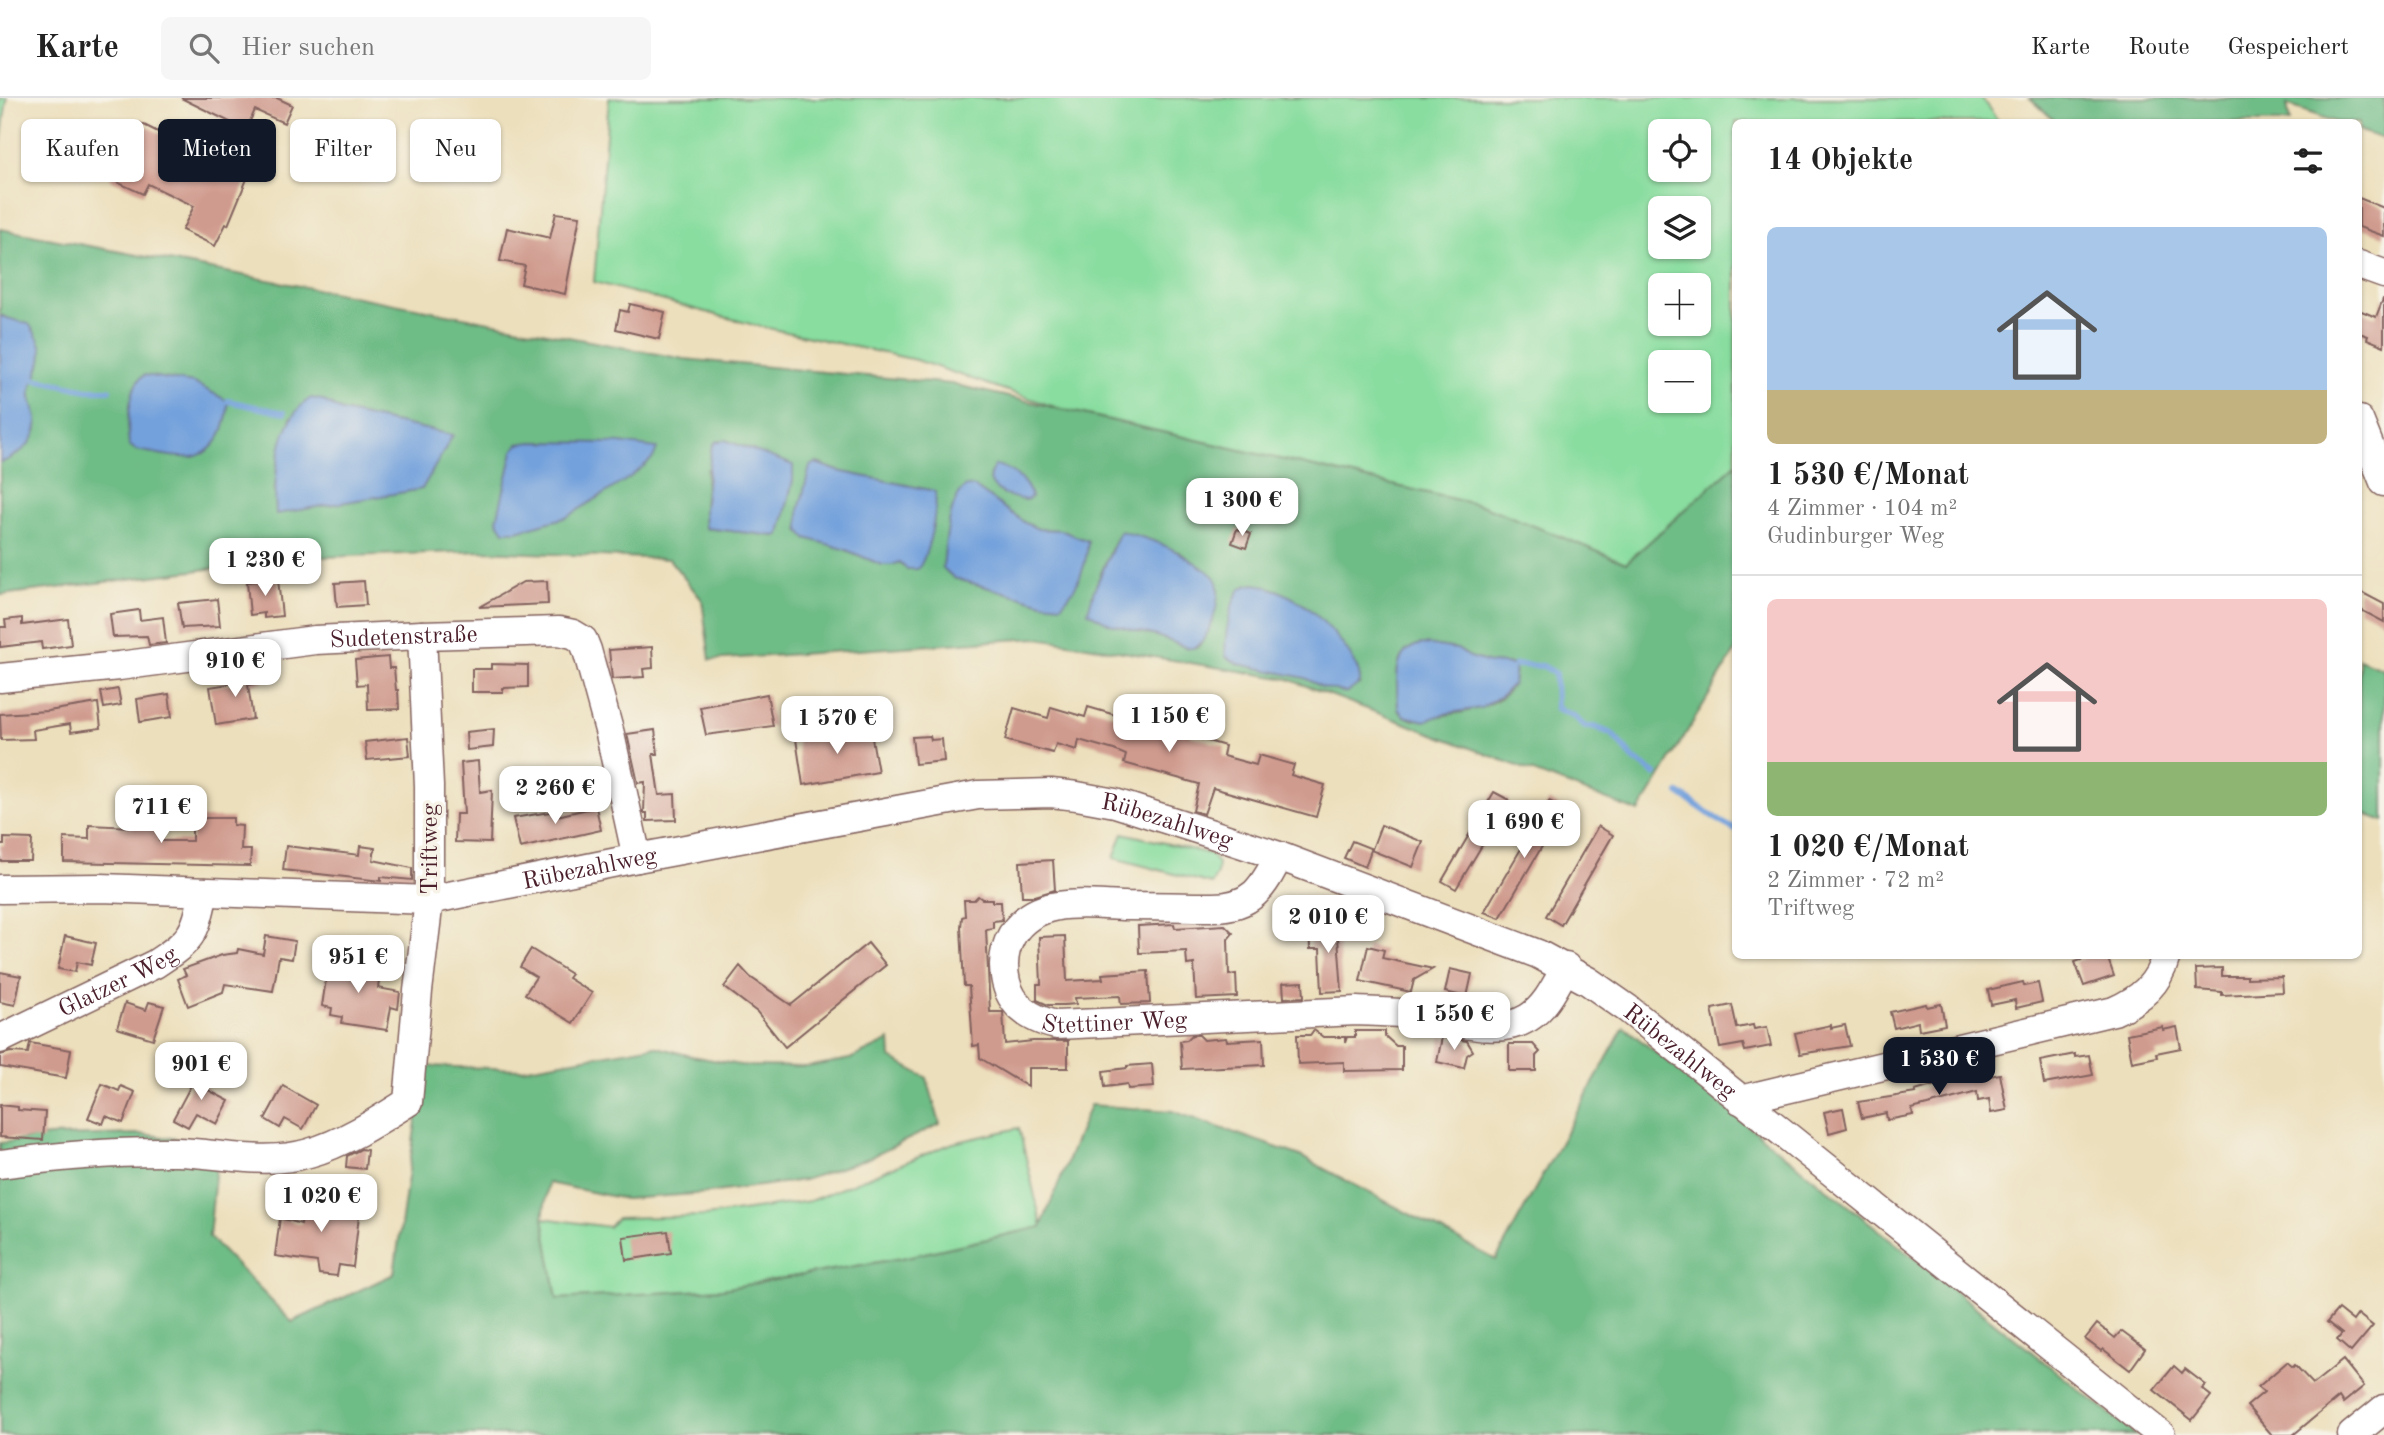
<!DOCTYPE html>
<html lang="de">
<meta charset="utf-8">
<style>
:root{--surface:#fff;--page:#f6f6f6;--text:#222;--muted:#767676;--line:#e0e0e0;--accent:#111827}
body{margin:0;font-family:"Old Standard TT",serif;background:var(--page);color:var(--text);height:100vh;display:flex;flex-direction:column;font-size:26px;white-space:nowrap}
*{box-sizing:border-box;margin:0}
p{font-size:23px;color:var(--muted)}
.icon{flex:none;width:38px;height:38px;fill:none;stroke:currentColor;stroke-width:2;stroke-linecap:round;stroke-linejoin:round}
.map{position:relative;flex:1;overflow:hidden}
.details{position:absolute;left:1732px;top:21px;width:630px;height:840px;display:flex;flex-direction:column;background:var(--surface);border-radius:10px;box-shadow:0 2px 5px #0004}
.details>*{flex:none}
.hud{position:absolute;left:21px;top:21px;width:665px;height:63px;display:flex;gap:14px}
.buttons{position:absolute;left:1648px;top:21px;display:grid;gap:14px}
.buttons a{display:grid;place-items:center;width:63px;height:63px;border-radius:10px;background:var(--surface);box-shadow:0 2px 5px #0004;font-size:35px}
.price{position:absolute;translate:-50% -60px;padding:0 16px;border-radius:14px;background:#fff;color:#222;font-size:23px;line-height:46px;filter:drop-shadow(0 2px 4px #0008)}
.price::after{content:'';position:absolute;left:50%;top:42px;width:21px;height:16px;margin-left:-10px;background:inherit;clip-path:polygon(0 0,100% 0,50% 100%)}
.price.current{background:var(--accent);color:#fff}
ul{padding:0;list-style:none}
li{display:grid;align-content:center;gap:14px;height:371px;padding:0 35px}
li+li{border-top:2px solid var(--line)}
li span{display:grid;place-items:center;height:217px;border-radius:10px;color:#555}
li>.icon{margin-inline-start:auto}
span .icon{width:126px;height:126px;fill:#fffc;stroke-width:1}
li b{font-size:30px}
h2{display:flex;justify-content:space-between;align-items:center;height:84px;padding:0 35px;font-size:30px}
.chip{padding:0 24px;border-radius:10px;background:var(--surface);box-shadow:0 2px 5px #0004;font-size:24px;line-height:63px}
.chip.current{background:var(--accent);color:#fff}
header{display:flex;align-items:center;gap:42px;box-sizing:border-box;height:98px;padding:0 35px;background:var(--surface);border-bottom:2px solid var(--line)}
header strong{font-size:33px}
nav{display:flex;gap:38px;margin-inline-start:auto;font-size:24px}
.search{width:490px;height:63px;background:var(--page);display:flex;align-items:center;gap:18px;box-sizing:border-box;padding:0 24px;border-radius:10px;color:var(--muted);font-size:26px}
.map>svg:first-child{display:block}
.green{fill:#88dd9f;stroke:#697e65;stroke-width:2;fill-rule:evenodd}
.forest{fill:#6ebc86;stroke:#5c6e58;stroke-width:2;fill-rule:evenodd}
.water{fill:#73a1dc;stroke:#5e6084;stroke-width:2}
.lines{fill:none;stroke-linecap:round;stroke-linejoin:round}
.stream{stroke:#73a1dc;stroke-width:6}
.building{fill:#d09b8f}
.minor-casing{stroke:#83625e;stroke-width:31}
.minor{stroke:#fff;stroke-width:28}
.labels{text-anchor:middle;stroke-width:7;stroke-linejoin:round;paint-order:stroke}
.street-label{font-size:24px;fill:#4a1f2b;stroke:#f7f3e8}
</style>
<header>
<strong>Karte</strong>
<div class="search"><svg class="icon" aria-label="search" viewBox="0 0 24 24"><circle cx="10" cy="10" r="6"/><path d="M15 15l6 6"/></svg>Hier suchen</div>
<nav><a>Karte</a><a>Route</a><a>Gespeichert</a></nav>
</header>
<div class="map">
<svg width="2384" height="1337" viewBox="0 0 2384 1337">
<rect width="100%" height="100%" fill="#f7f3e8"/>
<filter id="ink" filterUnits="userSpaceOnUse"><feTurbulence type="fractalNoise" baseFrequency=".0143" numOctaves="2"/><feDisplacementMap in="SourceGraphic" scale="14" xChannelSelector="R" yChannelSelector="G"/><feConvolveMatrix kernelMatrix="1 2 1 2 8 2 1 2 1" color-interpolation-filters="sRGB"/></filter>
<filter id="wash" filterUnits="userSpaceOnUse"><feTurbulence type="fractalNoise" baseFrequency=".00686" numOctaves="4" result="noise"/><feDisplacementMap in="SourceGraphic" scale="28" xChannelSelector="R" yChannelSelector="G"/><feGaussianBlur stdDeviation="1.57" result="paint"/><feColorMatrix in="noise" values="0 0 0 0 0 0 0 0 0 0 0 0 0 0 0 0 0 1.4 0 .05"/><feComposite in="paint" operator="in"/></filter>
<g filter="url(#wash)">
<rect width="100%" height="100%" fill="#ecdfbc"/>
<!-- green -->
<g class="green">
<polygon points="0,0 7,0 0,53"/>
<path d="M609 0H1981L1999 24H1736V366L1626 465 1484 408 1058 310 916 262 754 227 594 184ZM1661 33H1699V72H1661ZM1661 110H1699V149H1661ZM1661 187H1699V226H1661ZM1661 264H1699V303H1661Z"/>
<polygon points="1123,735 1210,756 1218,765 1217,776 1212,786 1114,760"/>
<polygon points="1019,1030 1042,1129 902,1160 722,1191 557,1201 543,1120 609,1129 617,1120 706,1118 810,1103 953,1045"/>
</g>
<!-- forest -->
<g class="forest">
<polygon points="2030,0 2384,0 2384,41 2359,33 2359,24 2336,24 2287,7 2290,24 2056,24"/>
<path d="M0 131 684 261 952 286 1484 408 1626 465 1736 366V552L1639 714 1288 581 1038 540 710 562 702 502 669 461 485 453 296 460 0 497V365L5 363 37 320C32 306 27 295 35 281L4 218H0ZM322 302 341 313 452 337 421 391 274 395 283 344 291 320ZM725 342 767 358 793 382 780 436 775 438 705 430 704 412 707 372ZM817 365 838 373 935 393 933 419 927 445 904 469 899 464 882 467 844 451 824 445ZM975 389 1025 425 1038 431 1060 432 1088 443 1043 505 954 480 943 470 949 427ZM1116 440 1179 454 1214 479 1203 542 1198 549 1188 550 1157 538 1139 534 1094 492ZM1254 486C1271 488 1289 497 1304 507 1322 521 1362 562 1360 586L1322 589 1305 580 1239 566 1245 488ZM1424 546 1457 551 1470 559 1490 565 1515 567C1514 572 1515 579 1513 583 1504 615 1440 617 1413 622L1404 618 1398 612C1398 585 1389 550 1424 546Z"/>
<polygon points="2359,561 2384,571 2384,723 2359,714"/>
<polygon points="1624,929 2136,1337 0,1337 0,1045 49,1038 141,1036 218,1046 209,1139 292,1224 394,1176 424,968 522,971 654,948 691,958 746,968 807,969 850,961 890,942 891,960 927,980 940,1026 869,1060 804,1082 708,1095 625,1101 548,1085 543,1120 557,1201 722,1191 902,1160 1041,1129 1090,1007 1172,1013 1298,1057 1496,1162"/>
</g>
<!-- water -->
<g class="water">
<path d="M0 218 29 226C43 246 46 252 37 276 35 281 32 286 31 291 29 302 34 307 36 317 43 340 19 358 0 365Z"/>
<path d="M145 277 194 285 228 303C228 326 219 354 192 359 177 361 151 354 136 352L129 347C127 330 128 285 145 277Z"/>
<path d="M311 300 322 302 342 313 453 337 422 391 276 416C273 382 278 319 311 300Z"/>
<polygon points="725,342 793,367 793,382 780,436 776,438 705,430 704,412 711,352 715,344"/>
<polygon points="532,344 620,345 657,350 653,360 632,378 567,419 517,433 504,433 497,422 513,353 518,346"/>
<path d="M816 365 838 373 935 393C938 411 929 456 918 471H907L899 464 893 467H882L844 451 806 440 799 432V412L810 368Z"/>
<path d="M996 367C1010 370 1028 383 1031 399L1027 402C1009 401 976 387 996 367Z"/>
<path d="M966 388 975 389 1025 425 1038 431 1060 432 1088 443C1087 466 1078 491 1061 507L1043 505 954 480 943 470C945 448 948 402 966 388Z"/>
<path d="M1120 433C1154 442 1171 448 1200 468 1206 472 1213 476 1216 482 1224 497 1208 554 1188 550L1157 538 1110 526 1088 514 1094 492Z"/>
<path d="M1254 486C1271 488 1289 497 1304 507 1322 520 1362 562 1360 585L1347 595 1322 589 1305 580 1239 566 1226 559C1223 546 1230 505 1239 493 1242 489 1248 487 1254 486Z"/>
<path d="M1424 546 1457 551 1470 559 1490 565 1515 567 1513 586 1502 597 1481 610 1444 616 1425 623 1404 618 1398 611C1398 585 1389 550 1424 546Z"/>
</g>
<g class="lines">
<!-- stream -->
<g class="stream">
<polyline points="35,281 88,292 109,292"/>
<polyline points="228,303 284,315"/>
<polyline points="1515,567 1543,568 1555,575 1556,610 1574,618 1585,629 1595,629 1612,636 1634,661 1655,676"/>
<polyline points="1679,695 1721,724 1736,732"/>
</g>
</g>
<g id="blocks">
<!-- building -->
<g class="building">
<polygon points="181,0 277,0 292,7 284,25 255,12 246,32"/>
<polygon points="140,25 170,40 165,50 210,73 214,65 247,81 228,127 226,126 215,148 182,132 194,108 148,86 143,96 110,81 115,69 112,68 123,45 126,47"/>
<polygon points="2359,100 2384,110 2384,138 2359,129"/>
<polygon points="556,115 580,118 565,196 521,186 525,168 500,163 507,130 550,140"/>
<polygon points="2383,201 2384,201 2384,248 2367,241 2368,238 2359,235 2359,212 2376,219"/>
<polygon points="630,206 665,214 659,241 616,231 620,212 628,214"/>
<polygon points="1237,431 1251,436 1246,450 1232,445"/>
<polygon points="278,481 282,518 264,520 264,515 250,517 247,484"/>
<polygon points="364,483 366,507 337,509 335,485"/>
<polygon points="547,483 548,506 479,509 523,484"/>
<polygon points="2359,493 2384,506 2384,524 2359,511"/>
<polygon points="217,501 220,528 182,530 178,505"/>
<polygon points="139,512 140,522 163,519 166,545 149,547 147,538 113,539 110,516"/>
<polygon points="22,520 22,527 68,521 71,547 42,551 41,544 0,549 0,529 6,529 5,522"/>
<polygon points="652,549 653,570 643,571 644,579 612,581 609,552"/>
<polygon points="388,559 389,570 394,570 396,592 398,592 399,611 368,612 367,586 357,587 355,562"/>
<polygon points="491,566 528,567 528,589 503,590 503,594 472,594 472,571 491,571"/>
<polygon points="261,569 263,584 248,587 253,621 216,627 210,589 247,583 245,572"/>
<polygon points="118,591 121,607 104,610 101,594"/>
<polygon points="169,596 172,619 140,624 137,601"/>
<polygon points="767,596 773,628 706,637 700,609"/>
<polygon points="1127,603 1195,623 1191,638 1225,648 1223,658 1256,667 1259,657 1294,667 1291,677 1325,687 1316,719 1213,690 1204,716 1193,713 1199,686 1124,665 1126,657 1114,652 1079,642 1077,652 1056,646 1053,655 1005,642 1014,610 1048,620 1051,609 1085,619 1088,609 1122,619"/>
<polygon points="98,605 101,630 71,634 70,626 33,632 34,641 1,642 0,616 48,613"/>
<polygon points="870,629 878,674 803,687 796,641"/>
<polygon points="494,631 493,649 467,652 466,634"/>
<polygon points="655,632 658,656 653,656 659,697 675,696 676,722 647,723 647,715 644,715 645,684 638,685 627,636"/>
<polygon points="930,638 931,642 942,641 944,663 915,666 912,639"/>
<polygon points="408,639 410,658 367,662 365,644"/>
<polygon points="478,663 480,694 492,692 490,745 455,744 456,716 464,716 461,665"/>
<polygon points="1494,694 1509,702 1456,791 1442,783"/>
<polygon points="1549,703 1564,711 1500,820 1484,814"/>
<polygon points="596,709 601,732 520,750 513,720 556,713 557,718"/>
<polygon points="192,720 233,720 233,727 242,728 241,752 251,752 250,768 64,764 64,740 89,741 89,727 132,729 132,727 158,726 159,743 192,743"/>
<polygon points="1381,727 1423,744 1413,769 1371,752 1365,769 1344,760 1352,743 1372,751"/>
<polygon points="1598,728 1613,737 1561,827 1546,818"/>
<polygon points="4,740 32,741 31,763 0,763 0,747 4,747"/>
<polygon points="286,748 359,757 360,748 375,750 373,762 412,770 412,782 381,779 381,783 283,772"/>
<polygon points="1053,762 1055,792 1035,798 1022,798 1020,764"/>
<polygon points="978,798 982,801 992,801 992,804 1001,804 1002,822 993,823 993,830 986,831 990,914 1003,914 1005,946 1033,943 1068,943 1068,970 1028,970 1028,989 980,960 979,947 973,948 969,888 964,888 961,829 962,819 965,818 964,802 974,802"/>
<polygon points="1174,826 1175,830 1225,827 1233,835 1228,841 1229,877 1236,876 1237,899 1196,901 1194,866 1187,867 1186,853 1139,855 1138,828"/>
<polygon points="1337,826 1342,893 1322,894 1320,851 1310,851 1309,828"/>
<polygon points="65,838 96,845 91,867 77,864 75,874 58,871"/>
<polygon points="266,838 295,843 292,861 279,859 273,893 225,886 223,894 188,908 178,881 186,877 183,871 222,857 237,855 238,851 263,856"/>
<polygon points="1065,838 1067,883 1103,881 1102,876 1148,873 1150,905 1121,906 1120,898 1075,900 1076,906 1064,907 1048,907 1037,902 1037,886 1041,886 1039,839"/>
<polygon points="868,845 886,867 785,949 757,914 724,889 740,868 750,879 791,907"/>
<polygon points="1368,848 1384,852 1382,860 1433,871 1414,882 1411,894 1360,883"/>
<polygon points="531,851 571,876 568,880 592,895 573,925 525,896 536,879 520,869"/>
<polygon points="2082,858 2107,858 2114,878 2084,888 2075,864 2084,861"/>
<polygon points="329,861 381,868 378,890 400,894 398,911 391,909 387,932 341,925 342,919 331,917 332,910 322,908"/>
<polygon points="2222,870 2222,878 2247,878 2247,880 2282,879 2283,894 2222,897 2222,894 2197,892 2196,871"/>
<polygon points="1450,871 1472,876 1467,899 1445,894"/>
<polygon points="0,874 21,878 15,907 0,904"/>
<polygon points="1303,884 1304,899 1284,900 1283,885"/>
<polygon points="2023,884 2024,888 2038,885 2042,904 2016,910 2015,902 1991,907 1988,892"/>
<polygon points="149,904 164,908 153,941 117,930 125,905 146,912"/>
<polygon points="1926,906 1927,909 1941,906 1945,927 1919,932 1918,924 1894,930 1890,914"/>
<polygon points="1732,907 1737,930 1753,927 1754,931 1767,929 1771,948 1745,953 1743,946 1720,950 1712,911"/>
<polygon points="1831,927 1831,930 1845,927 1850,948 1800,956 1795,935"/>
<polygon points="2163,929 2163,932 2177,929 2181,950 2156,955 2157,959 2132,964 2127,936"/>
<polygon points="1314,932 1323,939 1345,939 1345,945 1347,939 1355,939 1355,933 1385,933 1385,938 1396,948 1402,948 1402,972 1344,973 1344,964 1298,966 1297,937 1310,937"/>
<polygon points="1192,937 1199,937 1204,942 1226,940 1227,943 1263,941 1264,967 1182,971 1180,943 1187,942"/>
<polygon points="1442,939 1467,943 1473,953 1467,957 1464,970 1437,964"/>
<polygon points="30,945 71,952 66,980 0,969 0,957 11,954 28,955"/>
<polygon points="1509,946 1533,946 1540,954 1536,958 1536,973 1509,973"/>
<polygon points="2075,956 2075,959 2089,957 2093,977 2044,986 2040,963"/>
<polygon points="206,959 206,991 229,1003 217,1026 196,1015 188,1029 173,1021"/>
<polygon points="1152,966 1154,989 1128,991 1127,986 1105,989 1103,973 1127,970 1127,968"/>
<polygon points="1985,976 1985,979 2000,976 2007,1012 1991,1015 1989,1001 1978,1003 1977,994 1912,1011 1913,1017 1887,1022 1886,1015 1862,1020 1858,1004 1916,995 1915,993 1949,983"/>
<polygon points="102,986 119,993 121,988 135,994 123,1025 106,1018 103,1026 88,1020"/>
<polygon points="283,988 316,1007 303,1031 285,1021 280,1030 265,1021"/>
<polygon points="0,1007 18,1009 18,1012 45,1014 43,1042 0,1039"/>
<polygon points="1843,1010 1847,1030 1829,1035 1824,1014"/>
<polygon points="361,1051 367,1052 365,1071 346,1069 347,1058"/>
<polygon points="307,1085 322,1087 320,1104 360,1109 353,1169 339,1167 337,1178 319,1176 317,1164 275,1158 280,1120 301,1126"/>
<polygon points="668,1133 671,1155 626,1162 623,1139"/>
<polygon points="2338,1211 2353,1223 2358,1216 2373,1228 2351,1254 2337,1242 2342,1236 2327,1224"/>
<polygon points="2097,1226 2115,1240 2121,1233 2145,1251 2130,1272 2103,1251 2101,1253 2085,1241"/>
<polygon points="2343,1262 2364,1288 2343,1305 2339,1299 2293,1337 2272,1337 2247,1308 2264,1294 2258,1289 2287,1264 2293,1269 2295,1267 2313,1286"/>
<polygon points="2174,1268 2182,1275 2185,1271 2206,1287 2202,1291 2211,1298 2192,1322 2154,1292"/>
</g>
</g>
</g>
<g filter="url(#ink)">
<use href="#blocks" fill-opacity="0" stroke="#83625e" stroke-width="2"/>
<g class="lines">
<defs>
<g id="minor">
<polyline points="2359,167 2384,176"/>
<polyline points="2359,322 2384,384"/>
<path id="s1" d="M0 580 119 568 315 542 422 537 559 533 573 536 583 542 587 552 610 636 637 760"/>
<path id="s2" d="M1279 758C1263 790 1252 809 1213 809 1184 809 1155 808 1126 808 1087 807 1037 797 1012 837 1004 851 1002 867 1006 884 1012 909 1031 921 1056 927L1357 913C1375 914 1393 914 1411 916 1446 920 1495 940 1528 920 1546 909 1556 887 1566 869"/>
<path id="s3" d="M0 791 101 790 429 802 637 760 978 697 1051 695 1077 698 1115 705 1206 734 1279 758 1538 856 1588 883 1628 911 2161 1337"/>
<path id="s4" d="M0 941 155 866C192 842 195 837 204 794"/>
<path d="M1740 1002 2114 913C2141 901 2158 887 2166 858"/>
<path d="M0 1066C58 1058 117 1053 176 1054 220 1055 265 1068 309 1055 344 1045 378 1023 408 1004L418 893 429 802V688L422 537"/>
<polyline points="2352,1337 2384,1311"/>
</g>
</defs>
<!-- minor casing -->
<use href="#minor" class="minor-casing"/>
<!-- minor -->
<use href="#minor" class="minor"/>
</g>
</g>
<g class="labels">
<!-- street labels -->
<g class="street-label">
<text dy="8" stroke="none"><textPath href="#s1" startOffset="406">Sudetenstraße</textPath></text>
<text dy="8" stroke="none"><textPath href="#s3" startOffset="1181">Rübezahlweg</textPath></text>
<text transform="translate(429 751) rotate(-90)" y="8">Triftweg</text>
<text dy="8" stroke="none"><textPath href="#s3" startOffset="593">Rübezahlweg</textPath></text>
<text dy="8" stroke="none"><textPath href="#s4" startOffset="131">Glatzer Weg</textPath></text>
<text dy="8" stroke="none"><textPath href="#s2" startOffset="478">Stettiner Weg</textPath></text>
<text dy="8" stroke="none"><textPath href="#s3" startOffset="1748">Rübezahlweg</textPath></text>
</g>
</g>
</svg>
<div class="buttons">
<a><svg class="icon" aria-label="locate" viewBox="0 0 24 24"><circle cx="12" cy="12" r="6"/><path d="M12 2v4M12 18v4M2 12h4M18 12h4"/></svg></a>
<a><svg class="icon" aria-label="layers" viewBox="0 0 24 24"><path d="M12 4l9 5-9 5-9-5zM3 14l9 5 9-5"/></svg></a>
<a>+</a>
<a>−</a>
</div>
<b class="price" style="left:1242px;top:440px">1 300 €</b>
<b class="price" style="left:265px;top:500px">1 230 €</b>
<b class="price" style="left:235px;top:601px">910 €</b>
<b class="price" style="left:1169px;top:656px">1 150 €</b>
<b class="price" style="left:837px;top:658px">1 570 €</b>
<b class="price" style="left:555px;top:728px">2 260 €</b>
<b class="price" style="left:161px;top:747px">711 €</b>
<b class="price" style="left:1524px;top:762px">1 690 €</b>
<b class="price" style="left:1328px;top:857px">2 010 €</b>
<b class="price" style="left:358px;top:897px">951 €</b>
<b class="price" style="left:1454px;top:954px">1 550 €</b>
<b class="price current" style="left:1939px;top:999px">1 530 €</b>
<b class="price" style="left:201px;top:1004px">901 €</b>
<b class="price" style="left:321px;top:1136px">1 020 €</b>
<div class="hud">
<a class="chip">Kaufen</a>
<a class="chip current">Mieten</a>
<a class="chip">Filter</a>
<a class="chip">Neu</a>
</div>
<section class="details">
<h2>14 Objekte<svg class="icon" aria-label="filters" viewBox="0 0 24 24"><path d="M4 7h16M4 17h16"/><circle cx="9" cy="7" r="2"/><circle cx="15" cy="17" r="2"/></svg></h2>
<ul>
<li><span style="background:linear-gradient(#a9c7e8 75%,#c2b280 0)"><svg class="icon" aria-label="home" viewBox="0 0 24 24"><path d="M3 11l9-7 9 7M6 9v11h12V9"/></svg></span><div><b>1 530 €/Monat</b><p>4 Zimmer · 104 m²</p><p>Gudinburger Weg</p></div></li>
<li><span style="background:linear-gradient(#f6c9c9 75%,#8fb573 0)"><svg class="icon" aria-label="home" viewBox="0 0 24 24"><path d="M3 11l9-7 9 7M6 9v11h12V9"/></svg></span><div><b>1 020 €/Monat</b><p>2 Zimmer · 72 m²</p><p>Triftweg</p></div></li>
</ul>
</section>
</div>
